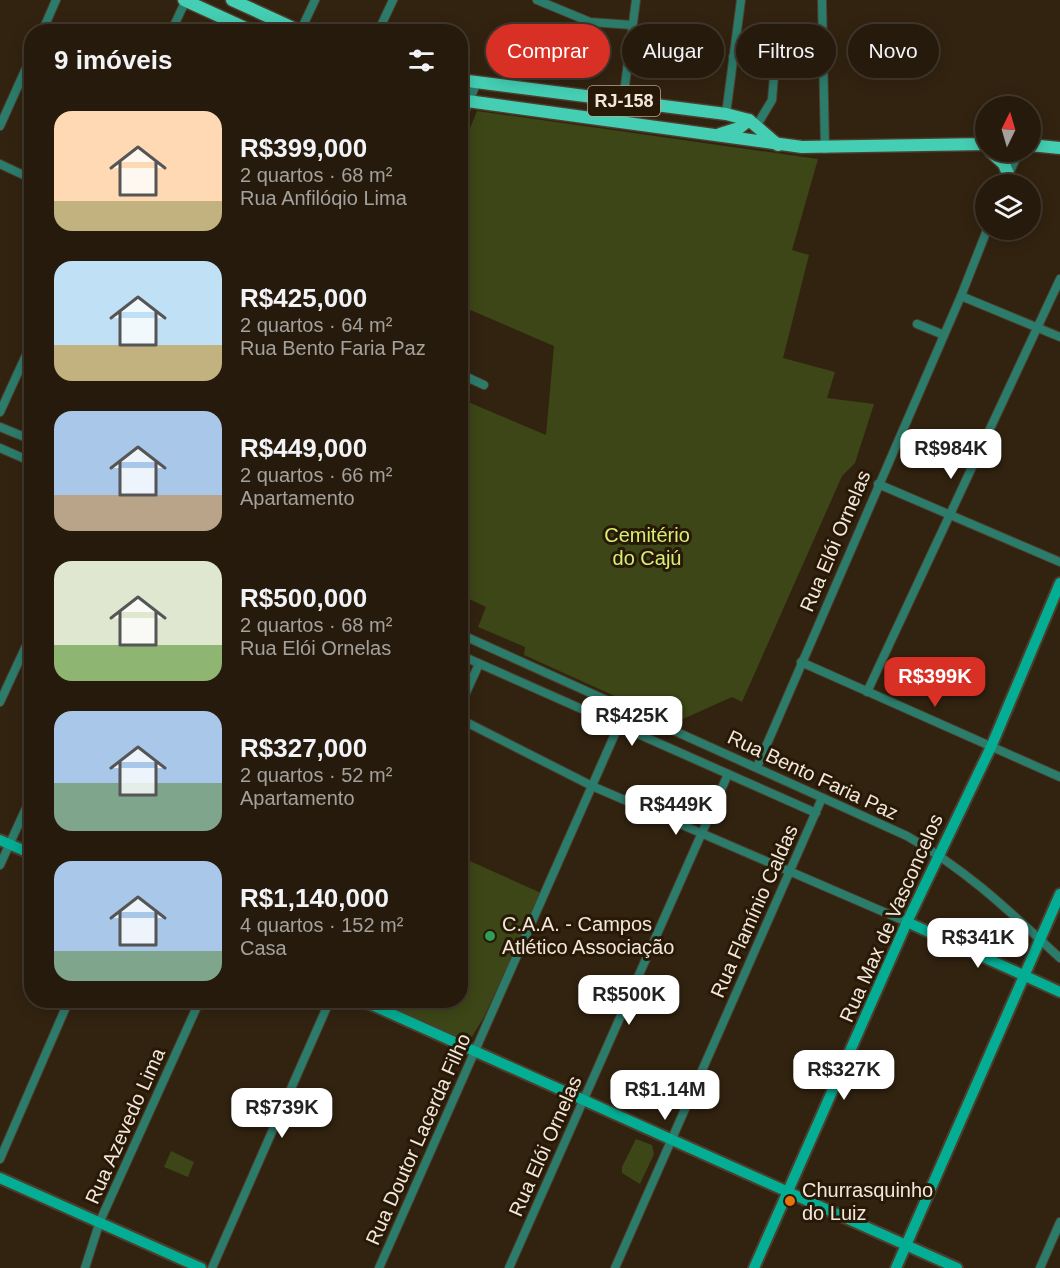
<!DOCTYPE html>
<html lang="pt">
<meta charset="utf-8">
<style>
:root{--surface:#261a0c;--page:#2e2315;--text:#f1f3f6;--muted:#a4a19d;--line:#42382d;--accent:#d93025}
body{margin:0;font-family:Helvetica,sans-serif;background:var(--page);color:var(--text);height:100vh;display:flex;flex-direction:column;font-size:22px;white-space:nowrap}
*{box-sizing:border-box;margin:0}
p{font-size:20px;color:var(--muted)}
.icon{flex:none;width:33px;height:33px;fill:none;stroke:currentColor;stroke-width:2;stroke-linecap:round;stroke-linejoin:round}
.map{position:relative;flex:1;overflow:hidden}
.panel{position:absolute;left:24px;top:24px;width:444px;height:984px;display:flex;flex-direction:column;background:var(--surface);border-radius:24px;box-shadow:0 3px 15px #0003,0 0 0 2px var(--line)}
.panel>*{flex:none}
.banner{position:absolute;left:486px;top:24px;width:483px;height:54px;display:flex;gap:12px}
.needle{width:39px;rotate:5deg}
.controls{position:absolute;left:975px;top:96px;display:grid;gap:12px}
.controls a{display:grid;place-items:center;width:66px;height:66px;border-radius:50%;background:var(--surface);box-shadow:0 3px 15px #0003,0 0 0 2px var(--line);font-size:30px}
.price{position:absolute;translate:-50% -51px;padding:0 14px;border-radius:12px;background:#fff;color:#222;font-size:20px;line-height:39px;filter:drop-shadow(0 2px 3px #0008)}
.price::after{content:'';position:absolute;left:50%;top:36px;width:18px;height:14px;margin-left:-9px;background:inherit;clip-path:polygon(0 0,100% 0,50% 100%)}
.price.on{background:var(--accent);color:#fff}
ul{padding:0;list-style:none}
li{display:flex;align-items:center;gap:18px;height:150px;padding:0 30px}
li span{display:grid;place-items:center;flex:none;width:168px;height:120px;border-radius:18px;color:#555}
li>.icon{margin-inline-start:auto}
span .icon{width:72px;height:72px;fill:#fffc;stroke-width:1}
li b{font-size:26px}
h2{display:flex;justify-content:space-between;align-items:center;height:72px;padding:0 30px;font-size:26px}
.tag{padding:0 21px;border-radius:27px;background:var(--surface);box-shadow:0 3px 15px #0003,0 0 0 2px var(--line);font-size:21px;line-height:54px}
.tag.on{background:var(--accent);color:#fff}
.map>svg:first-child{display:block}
.green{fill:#3d4616}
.water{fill:#02182c}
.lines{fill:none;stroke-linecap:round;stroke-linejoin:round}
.street-casing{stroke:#4d3e2c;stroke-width:10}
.secondary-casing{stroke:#4d3e2c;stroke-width:14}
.primary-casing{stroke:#4d3e2c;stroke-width:15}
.street{stroke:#2c7c6c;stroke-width:8}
.secondary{stroke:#04ae94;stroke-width:10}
.primary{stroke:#44ceb3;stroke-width:12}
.leisure-dot{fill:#2e9e5b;stroke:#281907;stroke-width:2}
.food-dot{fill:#e8710a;stroke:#281907;stroke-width:2}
.labels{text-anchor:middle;stroke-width:6;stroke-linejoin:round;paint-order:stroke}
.shield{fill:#281907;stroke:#b5a99b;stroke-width:1.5}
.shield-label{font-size:18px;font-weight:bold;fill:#f1e7db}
.park-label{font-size:20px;fill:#d6f074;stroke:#281907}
.street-label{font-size:20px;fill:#f1e7db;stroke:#281907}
.poi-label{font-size:20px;fill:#f1e7db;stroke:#281907;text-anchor:start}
</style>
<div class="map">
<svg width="1060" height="1268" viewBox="0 0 1060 1268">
<rect width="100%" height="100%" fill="#322310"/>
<!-- green -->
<g class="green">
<polygon points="477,111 818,159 792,250 809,255 783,358 835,372 827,398 874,404 855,463 842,476 742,702 732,697 683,719 650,712 524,655 525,647 478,627 486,607 461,595 461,399 546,435 554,346 461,306 461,150"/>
<polygon points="461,857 541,893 484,1017 468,1043 374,1001 460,1000"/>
<polygon points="636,1139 652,1145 654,1154 640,1184 622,1173 622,1167"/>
<polygon points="171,1151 194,1162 188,1177 164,1167"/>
</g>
<!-- water -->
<polygon class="water" points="899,35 918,35 914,74 898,73"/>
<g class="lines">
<defs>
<g id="street">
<polyline points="537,0 590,22 632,25"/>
<polyline points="822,0 825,149"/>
<polyline points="42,32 56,0"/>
<polyline points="171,32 186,0"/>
<polyline points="300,32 315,0"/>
<polyline points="378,32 393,0"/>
<polyline points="733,57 762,63 774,76 772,100 757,125"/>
<polyline points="623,101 636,0"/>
<polyline points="726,114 741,0"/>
<polyline points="460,123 477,82"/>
<polyline points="0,126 32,55"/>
<polyline points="0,164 32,179"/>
<polyline points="1004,184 1019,152"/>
<polyline points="961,296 1060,337"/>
<polyline points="917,324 944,335"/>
<polyline points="460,374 484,385"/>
<polyline points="0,412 32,342"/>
<polyline points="0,427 32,440"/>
<polyline points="0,448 32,462"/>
<polyline points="878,484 1060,562"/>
<path d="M460 634 907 836C968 871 1009 911 1060 958"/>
<polyline points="460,655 816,813"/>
<polyline points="801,662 1060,777"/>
<polyline points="867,692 1060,279"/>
<polyline points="0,702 32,633"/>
<polyline points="460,706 479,664"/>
<polyline points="460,719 592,786 907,922"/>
<polyline points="757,767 961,296 987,230"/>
<polyline points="0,865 32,795"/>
<polyline points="0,1159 69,1000"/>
<polyline points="85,1268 100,1221 200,1000"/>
<polyline points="212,1268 330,1000"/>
<polyline points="379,1268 618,727"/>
<polyline points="509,1268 728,774"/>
<polyline points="615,1268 822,798"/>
<polyline points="1040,1268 1060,1222"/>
</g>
<g id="secondary">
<polyline points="0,840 32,854"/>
<polyline points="907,922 1060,992"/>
<polyline points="361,1000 957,1268"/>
<polyline points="0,1178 201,1268"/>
<polyline points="754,1268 907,922 991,747 1060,583"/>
<polyline points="896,1268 1060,894"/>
</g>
<g id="primary">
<polyline points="184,0 254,32"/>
<polyline points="232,0 302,32"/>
<polyline points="460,80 726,114 749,120 778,145"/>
<polyline points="460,100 802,147 986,144"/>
<polyline points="720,134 739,128 749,120"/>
<polyline points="1030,145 1060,148"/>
<polyline points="991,152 1004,164 1008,174"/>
</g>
</defs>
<!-- street casing -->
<use href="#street" class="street-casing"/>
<!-- secondary casing -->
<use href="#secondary" class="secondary-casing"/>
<!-- primary casing -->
<use href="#primary" class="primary-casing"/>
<!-- street -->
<use href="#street" class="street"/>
<!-- secondary -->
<use href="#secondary" class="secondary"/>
<!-- primary -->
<use href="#primary" class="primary"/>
</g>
<!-- markers -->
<circle class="leisure-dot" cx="490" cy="936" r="6"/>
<circle class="food-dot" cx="790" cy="1201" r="6"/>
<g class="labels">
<!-- shield labels -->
<rect class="shield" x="588" y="86" width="72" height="30" rx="4.5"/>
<g class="shield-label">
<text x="624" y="107">RJ-158</text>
</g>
<!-- park labels -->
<g class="park-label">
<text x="647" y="542">Cemitério<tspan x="647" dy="23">do Cajú</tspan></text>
</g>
<!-- street labels -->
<g class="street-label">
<text transform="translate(835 541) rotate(-67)" y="7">Rua Elói Ornelas</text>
<text transform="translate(813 775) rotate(25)" y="7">Rua Bento Faria Paz</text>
<text transform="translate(754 911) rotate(-66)" y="7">Rua Flamínio Caldas</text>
<text transform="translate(891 918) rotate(-66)" y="7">Rua Max de Vasconcelos</text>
<text transform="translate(125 1126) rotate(-66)" y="7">Rua Azevedo Lima</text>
<text transform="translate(418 1139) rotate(-66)" y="7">Rua Doutor Lacerda Filho</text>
<text transform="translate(545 1146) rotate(-66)" y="7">Rua Elói Ornelas</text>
</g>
<!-- poi labels -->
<g class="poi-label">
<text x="502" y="931">C.A.A. - Campos<tspan x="502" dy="23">Atlético Associação</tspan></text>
<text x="802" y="1197">Churrasquinho<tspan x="802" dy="23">do Luiz</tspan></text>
</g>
</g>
</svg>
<div class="controls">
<a><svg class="needle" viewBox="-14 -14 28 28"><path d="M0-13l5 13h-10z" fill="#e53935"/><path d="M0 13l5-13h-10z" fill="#a4a19d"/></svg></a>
<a><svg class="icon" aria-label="layers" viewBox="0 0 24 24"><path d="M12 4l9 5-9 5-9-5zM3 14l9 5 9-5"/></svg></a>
</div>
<b class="price" style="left:951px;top:480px">R$984K</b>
<b class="price on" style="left:935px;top:708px">R$399K</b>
<b class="price" style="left:632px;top:747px">R$425K</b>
<b class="price" style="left:676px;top:836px">R$449K</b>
<b class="price" style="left:978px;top:969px">R$341K</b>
<b class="price" style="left:629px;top:1026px">R$500K</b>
<b class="price" style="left:844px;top:1101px">R$327K</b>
<b class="price" style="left:665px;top:1121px">R$1.14M</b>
<b class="price" style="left:282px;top:1139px">R$739K</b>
<div class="banner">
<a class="tag on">Comprar</a>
<a class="tag">Alugar</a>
<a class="tag">Filtros</a>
<a class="tag">Novo</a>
</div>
<section class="panel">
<h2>9 imóveis<svg class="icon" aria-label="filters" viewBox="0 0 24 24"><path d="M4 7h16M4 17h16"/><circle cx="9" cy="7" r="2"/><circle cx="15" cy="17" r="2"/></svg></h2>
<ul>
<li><span style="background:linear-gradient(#ffd9b3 75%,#c2b280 0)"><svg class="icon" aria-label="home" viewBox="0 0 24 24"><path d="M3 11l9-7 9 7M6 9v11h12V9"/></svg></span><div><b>R$399,000</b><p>2 quartos · 68 m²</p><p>Rua Anfilóqio Lima</p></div></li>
<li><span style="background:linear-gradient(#bfe0f5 70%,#c2b280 0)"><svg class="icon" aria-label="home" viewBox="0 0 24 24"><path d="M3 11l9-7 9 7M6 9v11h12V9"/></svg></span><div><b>R$425,000</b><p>2 quartos · 64 m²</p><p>Rua Bento Faria Paz</p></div></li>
<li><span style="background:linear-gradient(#a9c7e8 70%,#b9a48a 0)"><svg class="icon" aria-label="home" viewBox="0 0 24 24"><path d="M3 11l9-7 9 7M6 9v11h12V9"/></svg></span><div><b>R$449,000</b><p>2 quartos · 66 m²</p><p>Apartamento</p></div></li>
<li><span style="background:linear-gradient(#dfe7d0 70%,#8fb573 0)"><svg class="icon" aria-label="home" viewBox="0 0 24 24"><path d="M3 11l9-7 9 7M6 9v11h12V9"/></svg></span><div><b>R$500,000</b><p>2 quartos · 68 m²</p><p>Rua Elói Ornelas</p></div></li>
<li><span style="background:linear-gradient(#a9c7e8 60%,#7fa58c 0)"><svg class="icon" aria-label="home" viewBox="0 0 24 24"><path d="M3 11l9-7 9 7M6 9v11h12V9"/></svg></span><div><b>R$327,000</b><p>2 quartos · 52 m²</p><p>Apartamento</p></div></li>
<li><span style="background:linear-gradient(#a9c7e8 75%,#7fa58c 0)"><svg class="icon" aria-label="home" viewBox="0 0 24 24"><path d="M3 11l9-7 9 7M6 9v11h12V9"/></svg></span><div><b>R$1,140,000</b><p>4 quartos · 152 m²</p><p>Casa</p></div></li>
</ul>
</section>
</div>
